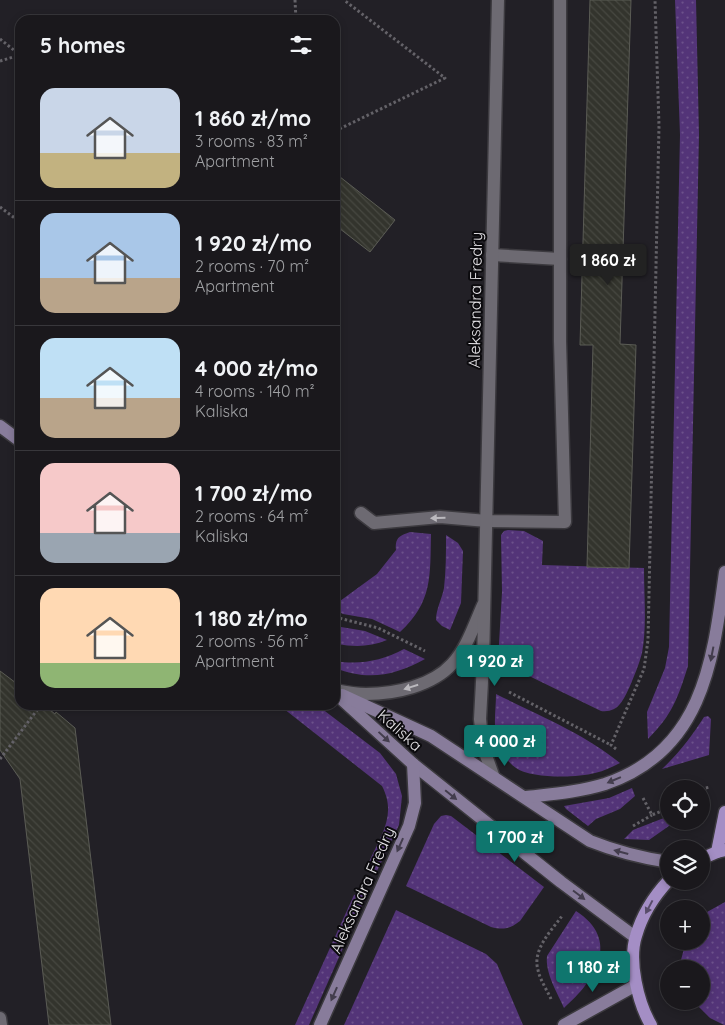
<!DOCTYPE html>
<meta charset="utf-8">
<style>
:root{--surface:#1a181c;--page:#232125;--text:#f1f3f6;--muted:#9fa0a3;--line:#38373b;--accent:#0f766e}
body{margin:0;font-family:Quicksand,sans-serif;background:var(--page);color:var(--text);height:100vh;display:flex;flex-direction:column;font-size:19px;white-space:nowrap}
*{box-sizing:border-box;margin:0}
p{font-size:16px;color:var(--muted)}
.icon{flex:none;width:28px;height:28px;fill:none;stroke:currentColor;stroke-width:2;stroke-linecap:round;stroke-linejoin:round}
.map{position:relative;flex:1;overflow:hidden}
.sheet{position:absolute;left:15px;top:15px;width:325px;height:695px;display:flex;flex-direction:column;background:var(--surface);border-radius:15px;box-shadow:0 2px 8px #0003,0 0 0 1px var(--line)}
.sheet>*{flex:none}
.tools{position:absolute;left:660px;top:780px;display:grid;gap:10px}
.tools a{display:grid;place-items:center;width:50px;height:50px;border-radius:50%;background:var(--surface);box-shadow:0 2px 8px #0003,0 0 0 1px var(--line);font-size:25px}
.price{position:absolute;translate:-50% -42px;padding:0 11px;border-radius:5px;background:var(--accent);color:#fff;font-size:16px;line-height:32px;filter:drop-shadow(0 1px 2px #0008)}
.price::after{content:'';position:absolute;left:50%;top:30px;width:15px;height:11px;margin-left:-8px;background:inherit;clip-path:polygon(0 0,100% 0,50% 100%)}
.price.current{background:#222;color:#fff}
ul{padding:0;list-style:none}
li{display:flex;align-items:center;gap:15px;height:125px;padding:0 25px}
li+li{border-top:1px solid var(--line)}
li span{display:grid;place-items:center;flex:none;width:140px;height:100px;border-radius:15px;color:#555}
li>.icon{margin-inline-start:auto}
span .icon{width:60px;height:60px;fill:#fffc;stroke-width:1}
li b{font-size:21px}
h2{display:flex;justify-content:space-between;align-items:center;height:60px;padding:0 25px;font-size:21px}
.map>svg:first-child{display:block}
.green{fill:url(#green-dots)}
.building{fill:url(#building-back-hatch);stroke:#5b5c55}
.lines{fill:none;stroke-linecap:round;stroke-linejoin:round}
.lane-casing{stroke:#3c3a3f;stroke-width:15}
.street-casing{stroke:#3c3a3f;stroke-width:15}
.secondary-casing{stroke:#3c3a3f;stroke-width:15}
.primary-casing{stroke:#3c3a3f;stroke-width:15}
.path{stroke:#646268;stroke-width:3;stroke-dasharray:2.5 2.5;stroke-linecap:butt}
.lane{stroke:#6d6a72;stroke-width:12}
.street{stroke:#6d6a72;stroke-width:12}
.secondary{stroke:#887c9b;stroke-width:12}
.primary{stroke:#a48ec5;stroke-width:12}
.oneway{fill:#bbb9be}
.oneway2{fill:#433d4d}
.oneway3{fill:#584c69}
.labels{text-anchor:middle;stroke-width:4;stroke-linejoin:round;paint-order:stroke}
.street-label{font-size:16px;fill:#e5e3e7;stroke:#0b0a0d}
</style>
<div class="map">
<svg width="725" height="1025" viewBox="0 0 725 1025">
<defs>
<pattern id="green-dots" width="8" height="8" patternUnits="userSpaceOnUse" patternTransform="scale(1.25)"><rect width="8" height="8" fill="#533478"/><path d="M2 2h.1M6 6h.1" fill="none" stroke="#6c518b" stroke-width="1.8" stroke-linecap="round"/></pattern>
<pattern id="building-back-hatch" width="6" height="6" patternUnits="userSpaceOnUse" patternTransform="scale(1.25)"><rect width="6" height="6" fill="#33342d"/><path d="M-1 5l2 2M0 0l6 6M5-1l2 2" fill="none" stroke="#474841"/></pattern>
</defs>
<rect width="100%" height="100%" fill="#222026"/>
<!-- green -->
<g class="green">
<path d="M675 0H696L699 135 688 666C678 698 672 715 648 739L647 712 665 668 669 647 680 135Z"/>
<path d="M508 530 524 531 543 541 542 565 644 568C644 595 647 627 642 653 639 665 634 676 630 686 623 701 618 713 601 711L498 661 502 592 501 535 504 531Z"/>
<path d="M410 532 431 534C430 575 433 602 400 632L372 619 343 614 335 610V598L340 601 377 574 396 550C395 538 399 536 410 532Z"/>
<path d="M446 535 458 543 463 551 461 603 450 630 442 626 436 620C436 609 442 599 444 588 446 571 446 553 446 535Z"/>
<path d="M335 626 365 631 387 640C370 647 355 647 337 644L335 643Z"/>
<path d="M404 649 425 659C394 676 368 681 335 668V661C360 665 381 661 404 649Z"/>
<path d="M496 694C536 714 587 735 620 763 612 767 604 771 595 773 577 778 532 779 516 768 507 762 499 750 497 740 493 725 496 709 496 694Z"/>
<path d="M279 705H317L380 753 396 774 402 796 399 825 377 871 371 869 369 862C381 835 397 815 382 786Z"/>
<path d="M708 716 711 719 709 755 662 769C679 753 692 736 704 717Z"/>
<polygon points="632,788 635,796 620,809 596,819 588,826 566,809 564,806 609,798"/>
<path d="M446 815 451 816 544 887 520 921C510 929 503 930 491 927L406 886 434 824 441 816Z"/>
<polygon points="669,816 669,821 676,821 649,840 624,839 633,830"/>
<polygon points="361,893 366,896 309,1025 295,1025 354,895"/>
<polygon points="725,902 725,1025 724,1025 710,1018 695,1003 694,1001 701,1001 701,969 682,969 681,960 686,941 701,941 701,918 707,912"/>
<polygon points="396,910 486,954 497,964 523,1025 344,1025"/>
<path d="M576 911C621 940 596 980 564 1008 557 992 545 973 547 956Z"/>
</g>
<!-- building -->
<g class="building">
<polygon points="590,0 631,0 620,344 636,345 629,568 587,567 593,345 580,345"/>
<polygon points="335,173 395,220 370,252 335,225"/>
<polygon points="0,671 20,686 20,705 44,705 55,714 56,712 75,728 111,1025 49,1025 20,779 0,750"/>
</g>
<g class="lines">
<defs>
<g id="lane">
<polyline points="492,255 560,259"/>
<polyline points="361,513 374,523 440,517 487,521 565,522 560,341 560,0"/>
<polyline points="0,1018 1,1025"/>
</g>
<g id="street">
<path d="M335 690C345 692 356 694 366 694 395 694 432 686 452 664 467 648 474 625 483 605"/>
<polyline points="493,775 483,747 480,719 483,663 498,0"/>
</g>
<g id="secondary">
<polyline points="0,426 20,441"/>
<polyline points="335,693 413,764 561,882 635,937"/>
<path d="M342 695 431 736 590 841C615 851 642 858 669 862"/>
<path d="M526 797C552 794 579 792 605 784 703 751 713 661 725 572"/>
<polyline points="320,1025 409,826 415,803 413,764"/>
<polyline points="564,1025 636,985"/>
</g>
<g id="primary">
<polyline points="717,852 725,812"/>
<polyline points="701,859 717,852 725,850"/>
<path d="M651 1025C638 1003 628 961 636 936 642 915 654 896 669 880"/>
</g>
</defs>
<!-- lane casing -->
<use href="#lane" class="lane-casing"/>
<!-- street casing -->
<use href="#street" class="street-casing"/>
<!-- secondary casing -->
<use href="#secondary" class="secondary-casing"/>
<!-- primary casing -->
<use href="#primary" class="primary-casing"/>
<!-- path -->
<g class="path">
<polyline points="295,0 296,20"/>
<polyline points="0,39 20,55"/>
<polyline points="0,61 20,55"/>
<polyline points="335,131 445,78 344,0"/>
<polyline points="0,207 20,222"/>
<polyline points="335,617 378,628 425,651"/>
<polyline points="509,692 611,745"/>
<polyline points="616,749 611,745 644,669 648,640 659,126 655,0"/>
<polyline points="0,759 41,705"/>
<polyline points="701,789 710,787"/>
<polyline points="643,798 652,815 669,808"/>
<polyline points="633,826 652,815"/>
<path d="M551 999C547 990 540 980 538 970 532 950 551 931 562 916"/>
</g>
<!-- lane -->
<use href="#lane" class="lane"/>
<!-- street -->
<use href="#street" class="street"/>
<!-- secondary -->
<use href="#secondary" class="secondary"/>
<!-- primary -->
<use href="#primary" class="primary"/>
</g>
<!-- one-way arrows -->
<defs><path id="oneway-solid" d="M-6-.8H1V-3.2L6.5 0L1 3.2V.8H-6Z" transform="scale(1.25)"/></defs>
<g class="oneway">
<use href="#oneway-solid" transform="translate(438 518) rotate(179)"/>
<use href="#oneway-solid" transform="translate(411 687) rotate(163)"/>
</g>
<g class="oneway2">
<use href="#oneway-solid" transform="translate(712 654) rotate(101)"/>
<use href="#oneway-solid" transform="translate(384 737) rotate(43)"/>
<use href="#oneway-solid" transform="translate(614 780) rotate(157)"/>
<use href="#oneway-solid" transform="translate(451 795) rotate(39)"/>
<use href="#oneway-solid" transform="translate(400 845) rotate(114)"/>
<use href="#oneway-solid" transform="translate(621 852) rotate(-165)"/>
<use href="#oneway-solid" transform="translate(579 895) rotate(37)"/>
<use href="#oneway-solid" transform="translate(334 994) rotate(114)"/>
</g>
<use class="oneway3" href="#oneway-solid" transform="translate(649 907) rotate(118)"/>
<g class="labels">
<!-- street labels -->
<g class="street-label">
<text transform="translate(475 300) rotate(-89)" y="6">Aleksandra Fredry</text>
<text transform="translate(400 730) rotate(42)" y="6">Kaliska</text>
<text transform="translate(362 890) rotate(-66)" y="6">Aleksandra Fredry</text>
</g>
</g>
</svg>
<div class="tools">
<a><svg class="icon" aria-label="locate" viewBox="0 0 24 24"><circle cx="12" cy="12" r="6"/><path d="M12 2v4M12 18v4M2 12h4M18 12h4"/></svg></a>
<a><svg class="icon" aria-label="layers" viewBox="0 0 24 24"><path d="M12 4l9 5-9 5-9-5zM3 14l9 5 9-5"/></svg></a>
<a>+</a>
<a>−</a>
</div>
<b class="price current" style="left:608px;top:286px">1 860 zł</b>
<b class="price" style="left:495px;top:687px">1 920 zł</b>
<b class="price" style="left:505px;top:767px">4 000 zł</b>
<b class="price" style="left:515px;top:863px">1 700 zł</b>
<b class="price" style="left:593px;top:993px">1 180 zł</b>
<section class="sheet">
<h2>5 homes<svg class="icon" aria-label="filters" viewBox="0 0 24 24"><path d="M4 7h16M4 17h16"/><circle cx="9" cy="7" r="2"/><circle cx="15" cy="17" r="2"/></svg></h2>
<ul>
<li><span style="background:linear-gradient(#c9d6e8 65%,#c2b280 0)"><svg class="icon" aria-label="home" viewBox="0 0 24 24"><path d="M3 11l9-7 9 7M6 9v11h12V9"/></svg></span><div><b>1 860 zł/mo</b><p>3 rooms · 83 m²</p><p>Apartment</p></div></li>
<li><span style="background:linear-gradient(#a9c7e8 65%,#b9a48a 0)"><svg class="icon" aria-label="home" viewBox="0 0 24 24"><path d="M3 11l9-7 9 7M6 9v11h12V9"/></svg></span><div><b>1 920 zł/mo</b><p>2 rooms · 70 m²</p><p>Apartment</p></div></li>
<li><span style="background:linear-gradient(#bfe0f5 60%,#b9a48a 0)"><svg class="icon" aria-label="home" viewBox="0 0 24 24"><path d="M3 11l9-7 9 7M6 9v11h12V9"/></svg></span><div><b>4 000 zł/mo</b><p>4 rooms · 140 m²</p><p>Kaliska</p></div></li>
<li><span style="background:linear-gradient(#f6c9c9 70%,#9aa5b1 0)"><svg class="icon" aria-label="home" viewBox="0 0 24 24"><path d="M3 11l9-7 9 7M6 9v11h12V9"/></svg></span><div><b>1 700 zł/mo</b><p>2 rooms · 64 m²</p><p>Kaliska</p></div></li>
<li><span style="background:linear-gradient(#ffd9b3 75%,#8fb573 0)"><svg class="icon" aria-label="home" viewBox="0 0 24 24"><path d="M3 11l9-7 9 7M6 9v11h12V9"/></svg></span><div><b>1 180 zł/mo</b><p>2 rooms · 56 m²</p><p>Apartment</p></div></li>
</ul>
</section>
</div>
